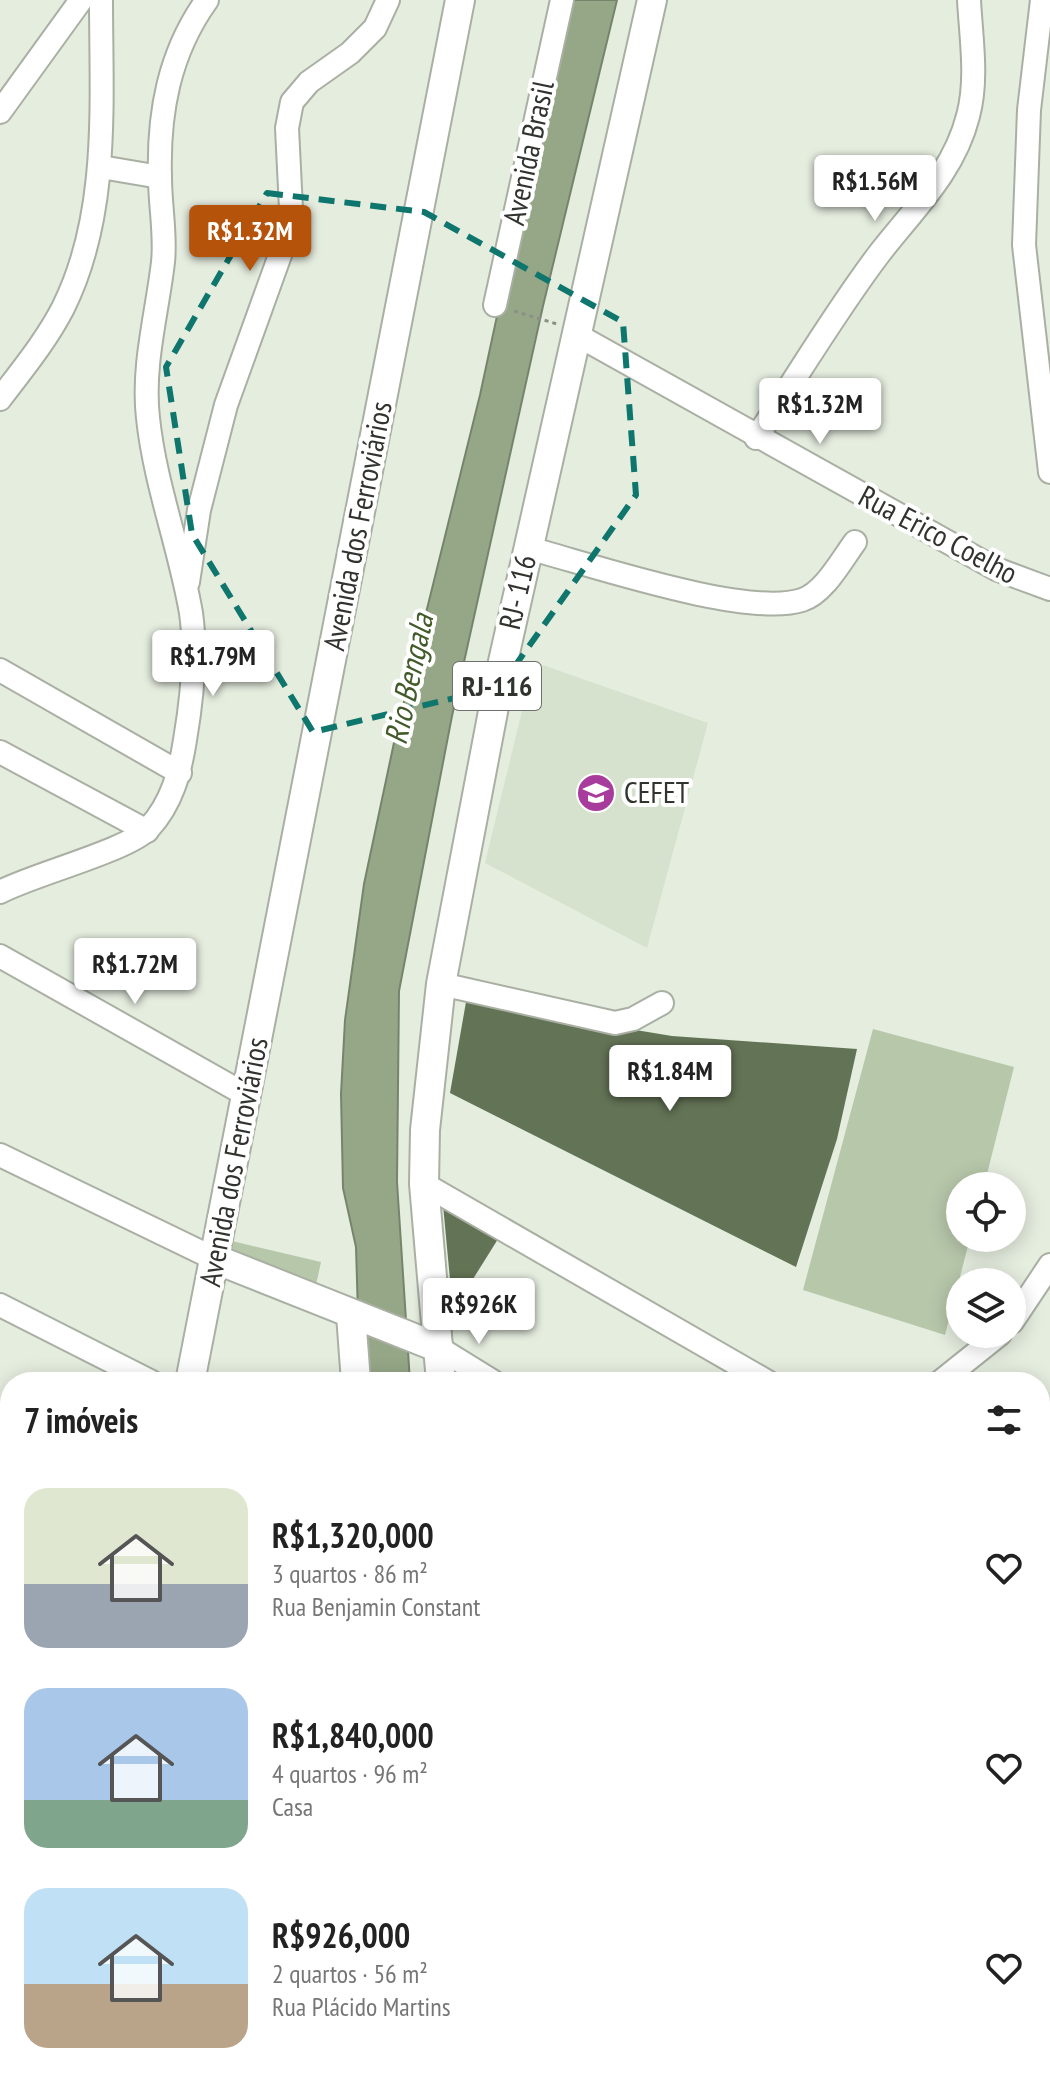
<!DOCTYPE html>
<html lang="pt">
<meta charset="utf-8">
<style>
:root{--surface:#fff;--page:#f6f6f6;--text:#222;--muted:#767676;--accent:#b45309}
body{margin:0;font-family:"PT Sans Narrow",sans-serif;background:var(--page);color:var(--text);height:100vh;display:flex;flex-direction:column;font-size:30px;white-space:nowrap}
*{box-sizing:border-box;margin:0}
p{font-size:26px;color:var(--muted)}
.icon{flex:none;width:44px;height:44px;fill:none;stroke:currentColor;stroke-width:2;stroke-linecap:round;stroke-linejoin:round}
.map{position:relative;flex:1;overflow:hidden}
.panel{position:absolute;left:0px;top:1372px;width:1050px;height:714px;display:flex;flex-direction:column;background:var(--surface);border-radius:32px 32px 0 0;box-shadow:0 4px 20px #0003}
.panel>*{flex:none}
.tools{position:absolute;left:946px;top:1172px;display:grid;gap:16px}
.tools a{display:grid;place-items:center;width:80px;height:80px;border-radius:50%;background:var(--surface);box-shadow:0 4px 20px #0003;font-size:40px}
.price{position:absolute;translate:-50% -68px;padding:0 18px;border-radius:8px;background:#fff;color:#222;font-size:26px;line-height:52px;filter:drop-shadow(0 2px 4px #0008)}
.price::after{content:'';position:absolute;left:50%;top:48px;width:24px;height:18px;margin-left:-12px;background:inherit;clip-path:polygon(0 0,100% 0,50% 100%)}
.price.selected{background:var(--accent);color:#fff}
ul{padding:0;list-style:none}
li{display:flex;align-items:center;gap:24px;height:200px;padding:0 24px}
li span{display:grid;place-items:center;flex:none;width:224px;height:160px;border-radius:24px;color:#555}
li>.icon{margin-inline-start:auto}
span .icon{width:96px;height:96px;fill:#fffc;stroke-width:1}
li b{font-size:34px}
h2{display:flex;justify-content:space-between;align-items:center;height:96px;padding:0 24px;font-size:34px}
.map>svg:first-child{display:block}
.built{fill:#d6e2cd}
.green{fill:#b7c7aa}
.water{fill:#96a787;stroke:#77846c;stroke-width:2}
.building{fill:#637355}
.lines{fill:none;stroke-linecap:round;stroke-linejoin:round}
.minor-casing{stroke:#a9b0a3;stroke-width:26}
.major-casing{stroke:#a9b0a3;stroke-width:32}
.path{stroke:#8b9087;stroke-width:3;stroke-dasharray:4 4;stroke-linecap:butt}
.minor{stroke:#fff;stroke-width:22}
.major{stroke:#fff;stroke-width:28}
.marked{fill:none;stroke:#0f766e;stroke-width:6;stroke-dasharray:16 10;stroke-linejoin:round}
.labels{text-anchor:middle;stroke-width:8;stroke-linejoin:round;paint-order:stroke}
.shield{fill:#fff;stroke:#6e706d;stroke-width:2}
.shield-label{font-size:28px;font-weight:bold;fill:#30332e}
.street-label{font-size:30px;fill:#30332e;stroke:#fff}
.poi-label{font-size:30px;fill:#30332e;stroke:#fff;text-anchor:start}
.water-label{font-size:32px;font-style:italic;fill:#435b2a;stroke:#fff}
</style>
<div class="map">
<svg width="1050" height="2085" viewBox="0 0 1050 2085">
<rect width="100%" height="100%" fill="#e5eddf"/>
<!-- built -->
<polygon class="built" points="534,662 708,723 647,948 485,863"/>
<!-- green -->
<g class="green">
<polygon points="873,1029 1014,1067 984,1186 960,1186 960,1238 970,1238 945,1335 803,1290"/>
<polygon points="232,1241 321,1262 316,1285 231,1263"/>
</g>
<!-- water -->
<g class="water">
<polygon points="565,0 617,0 543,306 452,716 399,991 397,1182 410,1382 360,1382 356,1247 343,1188 341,1094 345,1020 364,884 395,738 480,395"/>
<polygon points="145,2076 202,2076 195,2085 139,2085"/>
</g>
<!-- building -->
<g class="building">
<polygon points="466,1002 672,1036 857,1049 837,1139 796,1267 450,1093"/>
<polygon points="443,1205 503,1231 453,1311"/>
<polygon points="10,1859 10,1903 0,1897 0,1878"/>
<polygon points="0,1902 10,1908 0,1922"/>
<polygon points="0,2055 10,2061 10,2076 33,2076 47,2085 0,2085"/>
</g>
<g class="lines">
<defs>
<g id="minor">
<polyline points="1042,0 1029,110 1024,245 1050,472"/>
<polyline points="0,112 81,0"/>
<polyline points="101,167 160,177"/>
<polyline points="495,305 562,0"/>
<polyline points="577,335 996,569 1050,589"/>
<path d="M0 399C22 370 46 341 63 308 110 214 101 102 101 0"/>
<path d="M756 438C797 377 835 312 879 254 913 210 954 172 968 116 978 79 971 38 969 0"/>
<path d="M528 548C589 564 747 618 802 600 824 593 841 561 855 542"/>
<polyline points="188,582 199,510 226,405 284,244 291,209 287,128 292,102 309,82 350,53 375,28 388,0"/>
<polyline points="0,670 180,773"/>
<polyline points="0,752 147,831"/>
<path d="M0 892C34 874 129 850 149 828 172 803 180 772 185 740 192 699 197 655 191 613 180 548 155 485 148 418 142 366 157 314 163 262 166 234 160 206 160 178 158 113 169 53 207 0"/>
<polyline points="0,956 248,1096"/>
<polyline points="441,984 615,1023 633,1019 662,1003"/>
<polyline points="0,1155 215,1259"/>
<polyline points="424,1184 768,1382"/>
<polyline points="0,1305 152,1382"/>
<polyline points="1012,1322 1050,1265"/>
<polyline points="439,1348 494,1382"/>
<polyline points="940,1382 1000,1334"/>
<polyline points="1040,1637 1050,1637"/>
<polyline points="1040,1661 1050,1657"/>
<polyline points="1040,1841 1050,1840"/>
<polyline points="1040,1875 1050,1872"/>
<polyline points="886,2076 888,2085"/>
<polyline points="551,2085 557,2076"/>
<polyline points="722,2085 723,2076"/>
</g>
<g id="major">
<polyline points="215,1259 439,1348"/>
<polyline points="351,1315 356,1382"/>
<polyline points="190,1382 460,0"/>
<polyline points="441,1382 424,1184 425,1130 441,984 500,675 652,0"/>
<polyline points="0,1968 10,1958"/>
<polyline points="123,2085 130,2076"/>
<polyline points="245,2085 252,2076"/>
</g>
</defs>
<!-- minor casing -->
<use href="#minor" class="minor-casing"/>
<!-- major casing -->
<use href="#major" class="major-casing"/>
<!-- path -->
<polyline class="path" points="514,311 557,324"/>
<!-- minor -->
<use href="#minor" class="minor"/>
<!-- major -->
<use href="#major" class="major"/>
</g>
<!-- marked area -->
<path class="marked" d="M267 193 424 212 623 322 636 495 500 687 313 732 192 534 166 367Z"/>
<!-- icons -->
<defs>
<symbol id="university-disc" viewBox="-11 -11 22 22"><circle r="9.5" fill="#a83c9c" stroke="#fff"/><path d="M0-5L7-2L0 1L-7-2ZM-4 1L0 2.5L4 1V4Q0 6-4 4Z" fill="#fff"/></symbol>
</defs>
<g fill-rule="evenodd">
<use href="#university-disc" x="574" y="771" width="44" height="44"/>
</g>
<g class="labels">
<!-- shield labels -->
<rect class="shield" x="453" y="662" width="88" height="48" rx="6"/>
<g class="shield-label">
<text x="497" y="696">RJ-116</text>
</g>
<!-- street labels -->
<g class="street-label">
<text transform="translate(529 153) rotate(-78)" y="10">Avenida Brasil</text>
<text transform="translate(358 526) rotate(-79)" y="10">Avenida dos Ferroviários</text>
<text transform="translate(938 535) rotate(28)" y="10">Rua Erico Coelho</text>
<text transform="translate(518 592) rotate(-77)" y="10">RJ- 116</text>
<text transform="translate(234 1162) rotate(-79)" y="10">Avenida dos Ferroviários</text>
</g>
<!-- poi labels -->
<g class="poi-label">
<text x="624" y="803">CEFET</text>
</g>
<!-- water labels -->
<g class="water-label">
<text transform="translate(409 679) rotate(-78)" y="11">Rio Bengala</text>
</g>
</g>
</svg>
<div class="tools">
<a><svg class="icon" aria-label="locate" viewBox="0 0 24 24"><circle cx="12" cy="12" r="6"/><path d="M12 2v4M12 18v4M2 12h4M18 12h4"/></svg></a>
<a><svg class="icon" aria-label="layers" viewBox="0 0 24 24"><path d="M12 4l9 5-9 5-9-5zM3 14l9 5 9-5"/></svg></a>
</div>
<b class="price" style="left:875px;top:223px">R$1.56M</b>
<b class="price selected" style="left:250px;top:273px">R$1.32M</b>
<b class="price" style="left:820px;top:446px">R$1.32M</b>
<b class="price" style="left:213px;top:698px">R$1.79M</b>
<b class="price" style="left:135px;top:1006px">R$1.72M</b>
<b class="price" style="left:670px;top:1113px">R$1.84M</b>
<b class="price" style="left:479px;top:1346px">R$926K</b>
<section class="panel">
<h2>7 imóveis<svg class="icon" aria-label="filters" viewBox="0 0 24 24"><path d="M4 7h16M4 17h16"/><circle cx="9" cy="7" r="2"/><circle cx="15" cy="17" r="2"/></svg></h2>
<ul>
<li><span style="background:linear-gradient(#dfe7d0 60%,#9aa5b1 0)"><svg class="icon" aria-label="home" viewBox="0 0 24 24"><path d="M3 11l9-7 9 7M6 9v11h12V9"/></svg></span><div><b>R$1,320,000</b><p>3 quartos · 86 m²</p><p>Rua Benjamin Constant</p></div><svg class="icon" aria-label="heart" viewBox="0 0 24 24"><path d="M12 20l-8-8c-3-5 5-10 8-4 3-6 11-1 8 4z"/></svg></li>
<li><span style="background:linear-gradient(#a9c7e8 70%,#7fa58c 0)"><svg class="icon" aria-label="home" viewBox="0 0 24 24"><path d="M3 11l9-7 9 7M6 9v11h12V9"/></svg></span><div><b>R$1,840,000</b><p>4 quartos · 96 m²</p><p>Casa</p></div><svg class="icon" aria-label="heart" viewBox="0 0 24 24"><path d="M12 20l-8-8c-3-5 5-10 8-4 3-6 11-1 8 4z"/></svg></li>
<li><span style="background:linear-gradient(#bfe0f5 60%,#b9a48a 0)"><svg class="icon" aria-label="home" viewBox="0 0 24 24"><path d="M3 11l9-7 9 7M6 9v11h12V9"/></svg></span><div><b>R$926,000</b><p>2 quartos · 56 m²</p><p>Rua Plácido Martins</p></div><svg class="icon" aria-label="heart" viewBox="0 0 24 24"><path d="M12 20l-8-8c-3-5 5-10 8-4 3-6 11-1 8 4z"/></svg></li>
</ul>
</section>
</div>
